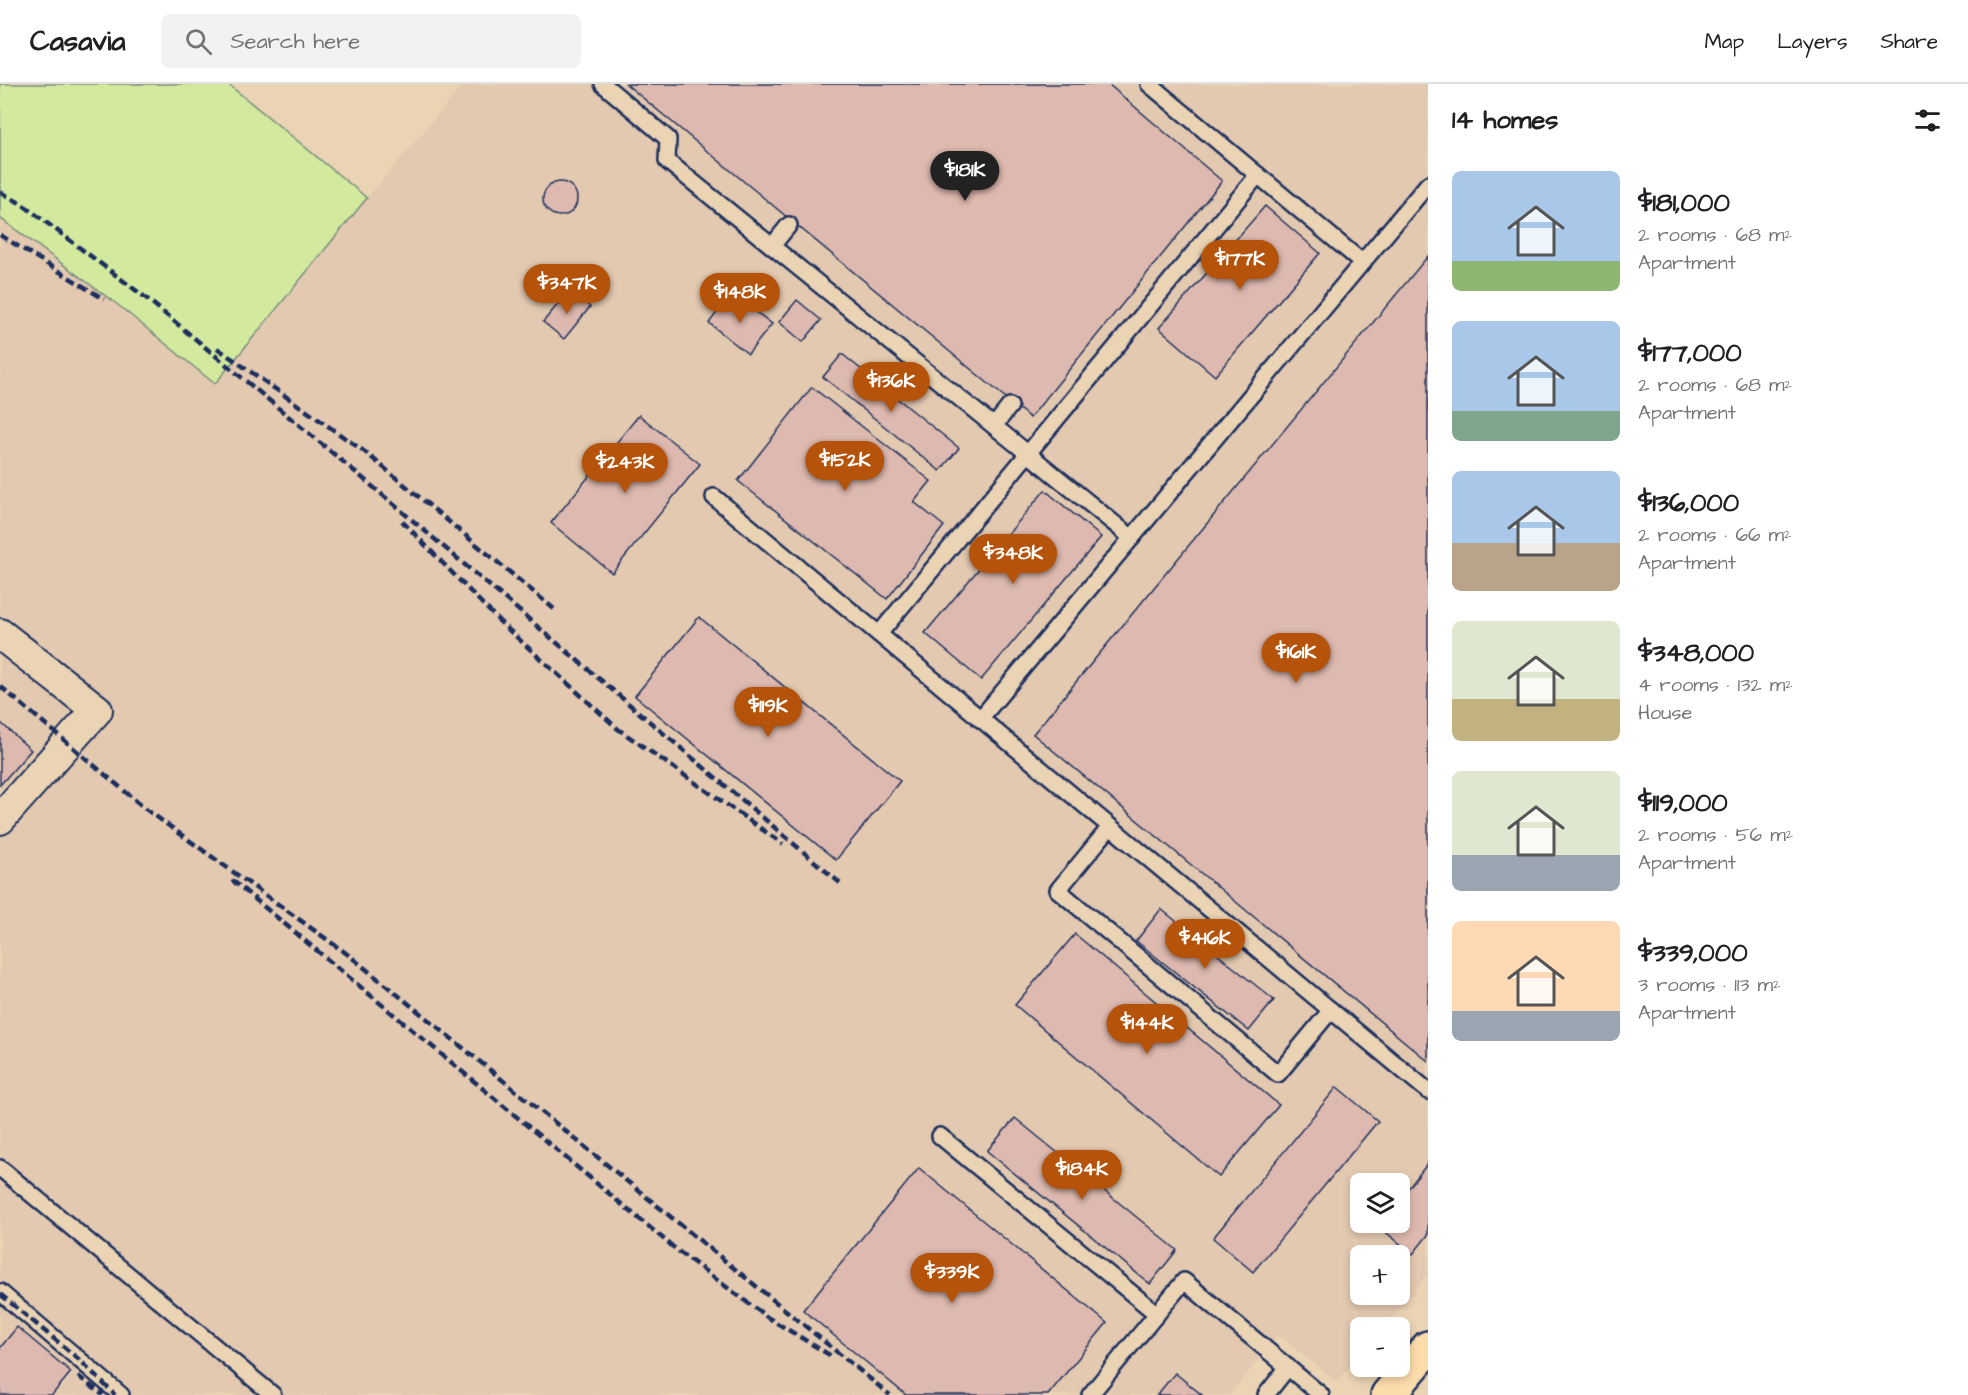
<!DOCTYPE html>
<meta charset="utf-8">
<style>
:root{--surface:#fff;--page:#f2f2f2;--text:#202124;--muted:#757577;--line:#e0e0e0;--accent:#b45309}
body{margin:0;font-family:"Architects Daughter",sans-serif;background:var(--page);color:var(--text);height:100vh;display:flex;flex-direction:column;font-size:22px;white-space:nowrap}
*{box-sizing:border-box;margin:0}
p{font-size:20px;color:var(--muted)}
.icon{flex:none;width:33px;height:33px;fill:none;stroke:currentColor;stroke-width:2;stroke-linecap:round;stroke-linejoin:round}
.map{position:relative;flex:1;overflow:hidden}
.panel{display:flex;flex-direction:column;background:var(--surface);width:540px}
.panel>*{flex:none}
.tools{position:absolute;left:1350px;top:1089px;display:grid;gap:12px}
.tools a{display:grid;place-items:center;width:60px;height:60px;border-radius:9px;background:var(--surface);box-shadow:0 3px 9px #0003;font-size:30px}
.price{position:absolute;translate:-50% -51px;padding:0 14px;border-radius:21px;background:var(--accent);color:#fff;font-size:20px;line-height:39px;filter:drop-shadow(0 2px 3px #0008)}
.price::after{content:'';position:absolute;left:50%;top:36px;width:18px;height:14px;margin-left:-9px;background:inherit;clip-path:polygon(0 0,100% 0,50% 100%)}
.price.selected{background:#222;color:#fff}
ul{padding:0;list-style:none}
li{display:flex;align-items:center;gap:18px;height:150px;padding:0 24px}
li span{display:grid;place-items:center;flex:none;width:168px;height:120px;border-radius:9px;color:#555}
li>.icon{margin-inline-start:auto}
span .icon{width:72px;height:72px;fill:#fffc;stroke-width:1}
li b{font-size:26px}
h2{display:flex;justify-content:space-between;align-items:center;height:72px;padding:0 24px;font-size:26px}
header{display:flex;align-items:center;gap:36px;box-sizing:border-box;height:84px;padding:0 30px;background:var(--surface);border-bottom:2px solid var(--line)}
header strong{font-size:28px}
nav{display:flex;gap:33px;margin-inline-start:auto;font-size:21px}
.search{width:420px;height:54px;background:var(--page);display:flex;align-items:center;gap:15px;box-sizing:border-box;padding:0 21px;border-radius:9px;color:var(--muted);font-size:22px}
main{display:flex;flex:1;min-height:0}
.map>svg:first-child{display:block}
.built{fill:#e3c9b0;fill-rule:evenodd}
.green{fill:#d2e99e;stroke:#768c7e;stroke-width:1.5}
.building{fill:#deb9af;stroke:#1b2f5e;stroke-width:1.5}
.lines{fill:none;stroke-linecap:round;stroke-linejoin:round}
.lane-casing{stroke:#1b2f5e;stroke-width:20}
.street-casing{stroke:#1b2f5e;stroke-width:34}
.highway-casing{stroke:#1b2f5e;stroke-width:38}
.lane{stroke:#ebd4b4;stroke-width:15}
.street{stroke:#ebd4b4;stroke-width:30}
.highway{stroke:#fddcac;stroke-width:33}
.rail{stroke:#1b2f5e;stroke-width:4.5;stroke-dasharray:9 4.5;stroke-linecap:butt}
</style>
<header>
<strong>Casavia</strong>
<div class="search"><svg class="icon" aria-label="search" viewBox="0 0 24 24"><circle cx="10" cy="10" r="6"/><path d="M15 15l6 6"/></svg>Search here</div>
<nav><a>Map</a><a>Layers</a><a>Share</a></nav>
</header>
<main>
<div class="map">
<svg width="1428" height="1311" viewBox="0 0 1428 1311">
<rect width="100%" height="100%" fill="#ebd4b4"/>
<filter id="ink" filterUnits="userSpaceOnUse"><feTurbulence type="fractalNoise" baseFrequency=".0167" numOctaves="2"/><feDisplacementMap in="SourceGraphic" scale="12" xChannelSelector="R" yChannelSelector="G"/><feConvolveMatrix kernelMatrix="1 2 1 2 8 2 1 2 1" color-interpolation-filters="sRGB"/></filter>
<g filter="url(#ink)">
<!-- built -->
<path class="built" d="M464 0H1428V1191L1384 1243 1360 1244V1271L1337 1298 1278 1251 1230 1311H0V134L118 221 215 300 367 114ZM1360 1100H1400V1138H1360ZM1360 1172H1400V1210H1360Z"/>
<!-- green -->
<polygon class="green" points="0,0 228,0 367,114 215,300 118,221 0,134"/>
<!-- building -->
<g class="building">
<polygon points="626,0 1108,0 1222,97 1030,334"/>
<circle cx="560" cy="115" r="17"/>
<polygon points="1265,122 1320,169 1215,292 1159,244"/>
<polygon points="1428,172 1428,977 1033,650"/>
<polygon points="570,206 590,223 564,255 543,238"/>
<polygon points="732,209 772,240 748,270 709,239"/>
<polygon points="797,216 821,236 803,258 779,238"/>
<polygon points="842,270 959,364 940,387 823,293"/>
<polygon points="812,303 931,397 914,418 944,442 887,515 738,397"/>
<polygon points="639,331 700,380 612,489 551,439"/>
<polygon points="1045,406 1101,453 981,596 925,549"/>
<polygon points="699,533 900,697 836,776 635,612"/>
<polygon points="0,638 31,666 0,701"/>
<polygon points="1161,825 1274,916 1249,947 1136,857"/>
<polygon points="1075,850 1279,1021 1219,1093 1015,921"/>
<polygon points="1337,1003 1378,1037 1253,1188 1213,1154"/>
<polygon points="1015,1034 1177,1166 1150,1200 987,1067"/>
<polygon points="1428,1079 1428,1151 1413,1170 1378,1142 1381,1138 1400,1138 1400,1115"/>
<polygon points="919,1084 1107,1239 1048,1311 906,1311 803,1226"/>
<polygon points="17,1243 71,1288 52,1311 0,1311 0,1264"/>
<polygon points="1175,1289 1202,1311 1157,1311"/>
</g>
<g class="lines">
<defs>
<g id="lane">
<polyline points="603,0 668,55 667,77 1132,454"/>
<polyline points="1149,0 1363,179"/>
<polyline points="772,162 789,141"/>
<polyline points="994,342 1010,322"/>
<polyline points="714,413 1428,1007"/>
<polyline points="879,550 1258,91"/>
<polyline points="980,635 1428,100"/>
<polyline points="1110,743 1058,806 1278,990 1331,926"/>
<polyline points="940,1052 1157,1230"/>
<polyline points="0,1084 273,1311"/>
<polyline points="0,1208 121,1311"/>
<polyline points="1090,1311 1184,1197 1321,1311"/>
<polyline points="1266,1311 1288,1283"/>
</g>
<polyline id="street" points="0,550 97,626 0,735"/>
<polyline id="highway" points="1388,1311 1428,1264"/>
</defs>
<!-- lane casing -->
<use href="#lane" class="lane-casing"/>
<!-- street casing -->
<use href="#street" class="street-casing"/>
<!-- highway casing -->
<use href="#highway" class="highway-casing"/>
<!-- lane -->
<use href="#lane" class="lane"/>
<!-- street -->
<use href="#street" class="street"/>
<!-- highway -->
<use href="#highway" class="highway"/>
<!-- rail -->
<g class="rail">
<polyline points="0,108 22,120 146,214 359,391 840,799"/>
<polyline points="0,151 104,215"/>
<polyline points="217,264 365,368 554,525"/>
<polyline points="402,437 500,538 618,645 783,760"/>
<polyline points="0,602 147,726 350,872 890,1311"/>
<polyline points="232,796 678,1167 767,1233 833,1273"/>
<polyline points="0,1210 82,1278 115,1311"/>
<polyline points="78,1292 103,1311"/>
</g>
</g>
</g>
</svg>
<div class="tools">
<a><svg class="icon" aria-label="layers" viewBox="0 0 24 24"><path d="M12 4l9 5-9 5-9-5zM3 14l9 5 9-5"/></svg></a>
<a>+</a>
<a>−</a>
</div>
<b class="price selected" style="left:965px;top:118px">$181K</b>
<b class="price" style="left:1240px;top:207px">$177K</b>
<b class="price" style="left:567px;top:231px">$347K</b>
<b class="price" style="left:740px;top:240px">$148K</b>
<b class="price" style="left:891px;top:329px">$136K</b>
<b class="price" style="left:845px;top:408px">$152K</b>
<b class="price" style="left:625px;top:410px">$243K</b>
<b class="price" style="left:1013px;top:501px">$348K</b>
<b class="price" style="left:1296px;top:600px">$161K</b>
<b class="price" style="left:768px;top:654px">$119K</b>
<b class="price" style="left:1205px;top:886px">$416K</b>
<b class="price" style="left:1147px;top:971px">$144K</b>
<b class="price" style="left:1082px;top:1117px">$184K</b>
<b class="price" style="left:952px;top:1220px">$339K</b>
</div>
<section class="panel">
<h2>14 homes<svg class="icon" aria-label="filters" viewBox="0 0 24 24"><path d="M4 7h16M4 17h16"/><circle cx="9" cy="7" r="2"/><circle cx="15" cy="17" r="2"/></svg></h2>
<ul>
<li><span style="background:linear-gradient(#a9c7e8 75%,#8fb573 0)"><svg class="icon" aria-label="home" viewBox="0 0 24 24"><path d="M3 11l9-7 9 7M6 9v11h12V9"/></svg></span><div><b>$181,000</b><p>2 rooms · 68 m²</p><p>Apartment</p></div></li>
<li><span style="background:linear-gradient(#a9c7e8 75%,#7fa58c 0)"><svg class="icon" aria-label="home" viewBox="0 0 24 24"><path d="M3 11l9-7 9 7M6 9v11h12V9"/></svg></span><div><b>$177,000</b><p>2 rooms · 68 m²</p><p>Apartment</p></div></li>
<li><span style="background:linear-gradient(#a9c7e8 60%,#b9a48a 0)"><svg class="icon" aria-label="home" viewBox="0 0 24 24"><path d="M3 11l9-7 9 7M6 9v11h12V9"/></svg></span><div><b>$136,000</b><p>2 rooms · 66 m²</p><p>Apartment</p></div></li>
<li><span style="background:linear-gradient(#dfe7d0 65%,#c2b280 0)"><svg class="icon" aria-label="home" viewBox="0 0 24 24"><path d="M3 11l9-7 9 7M6 9v11h12V9"/></svg></span><div><b>$348,000</b><p>4 rooms · 132 m²</p><p>House</p></div></li>
<li><span style="background:linear-gradient(#dfe7d0 70%,#9aa5b1 0)"><svg class="icon" aria-label="home" viewBox="0 0 24 24"><path d="M3 11l9-7 9 7M6 9v11h12V9"/></svg></span><div><b>$119,000</b><p>2 rooms · 56 m²</p><p>Apartment</p></div></li>
<li><span style="background:linear-gradient(#ffd9b3 75%,#9aa5b1 0)"><svg class="icon" aria-label="home" viewBox="0 0 24 24"><path d="M3 11l9-7 9 7M6 9v11h12V9"/></svg></span><div><b>$339,000</b><p>3 rooms · 113 m²</p><p>Apartment</p></div></li>
</ul>
</section>
</main>
